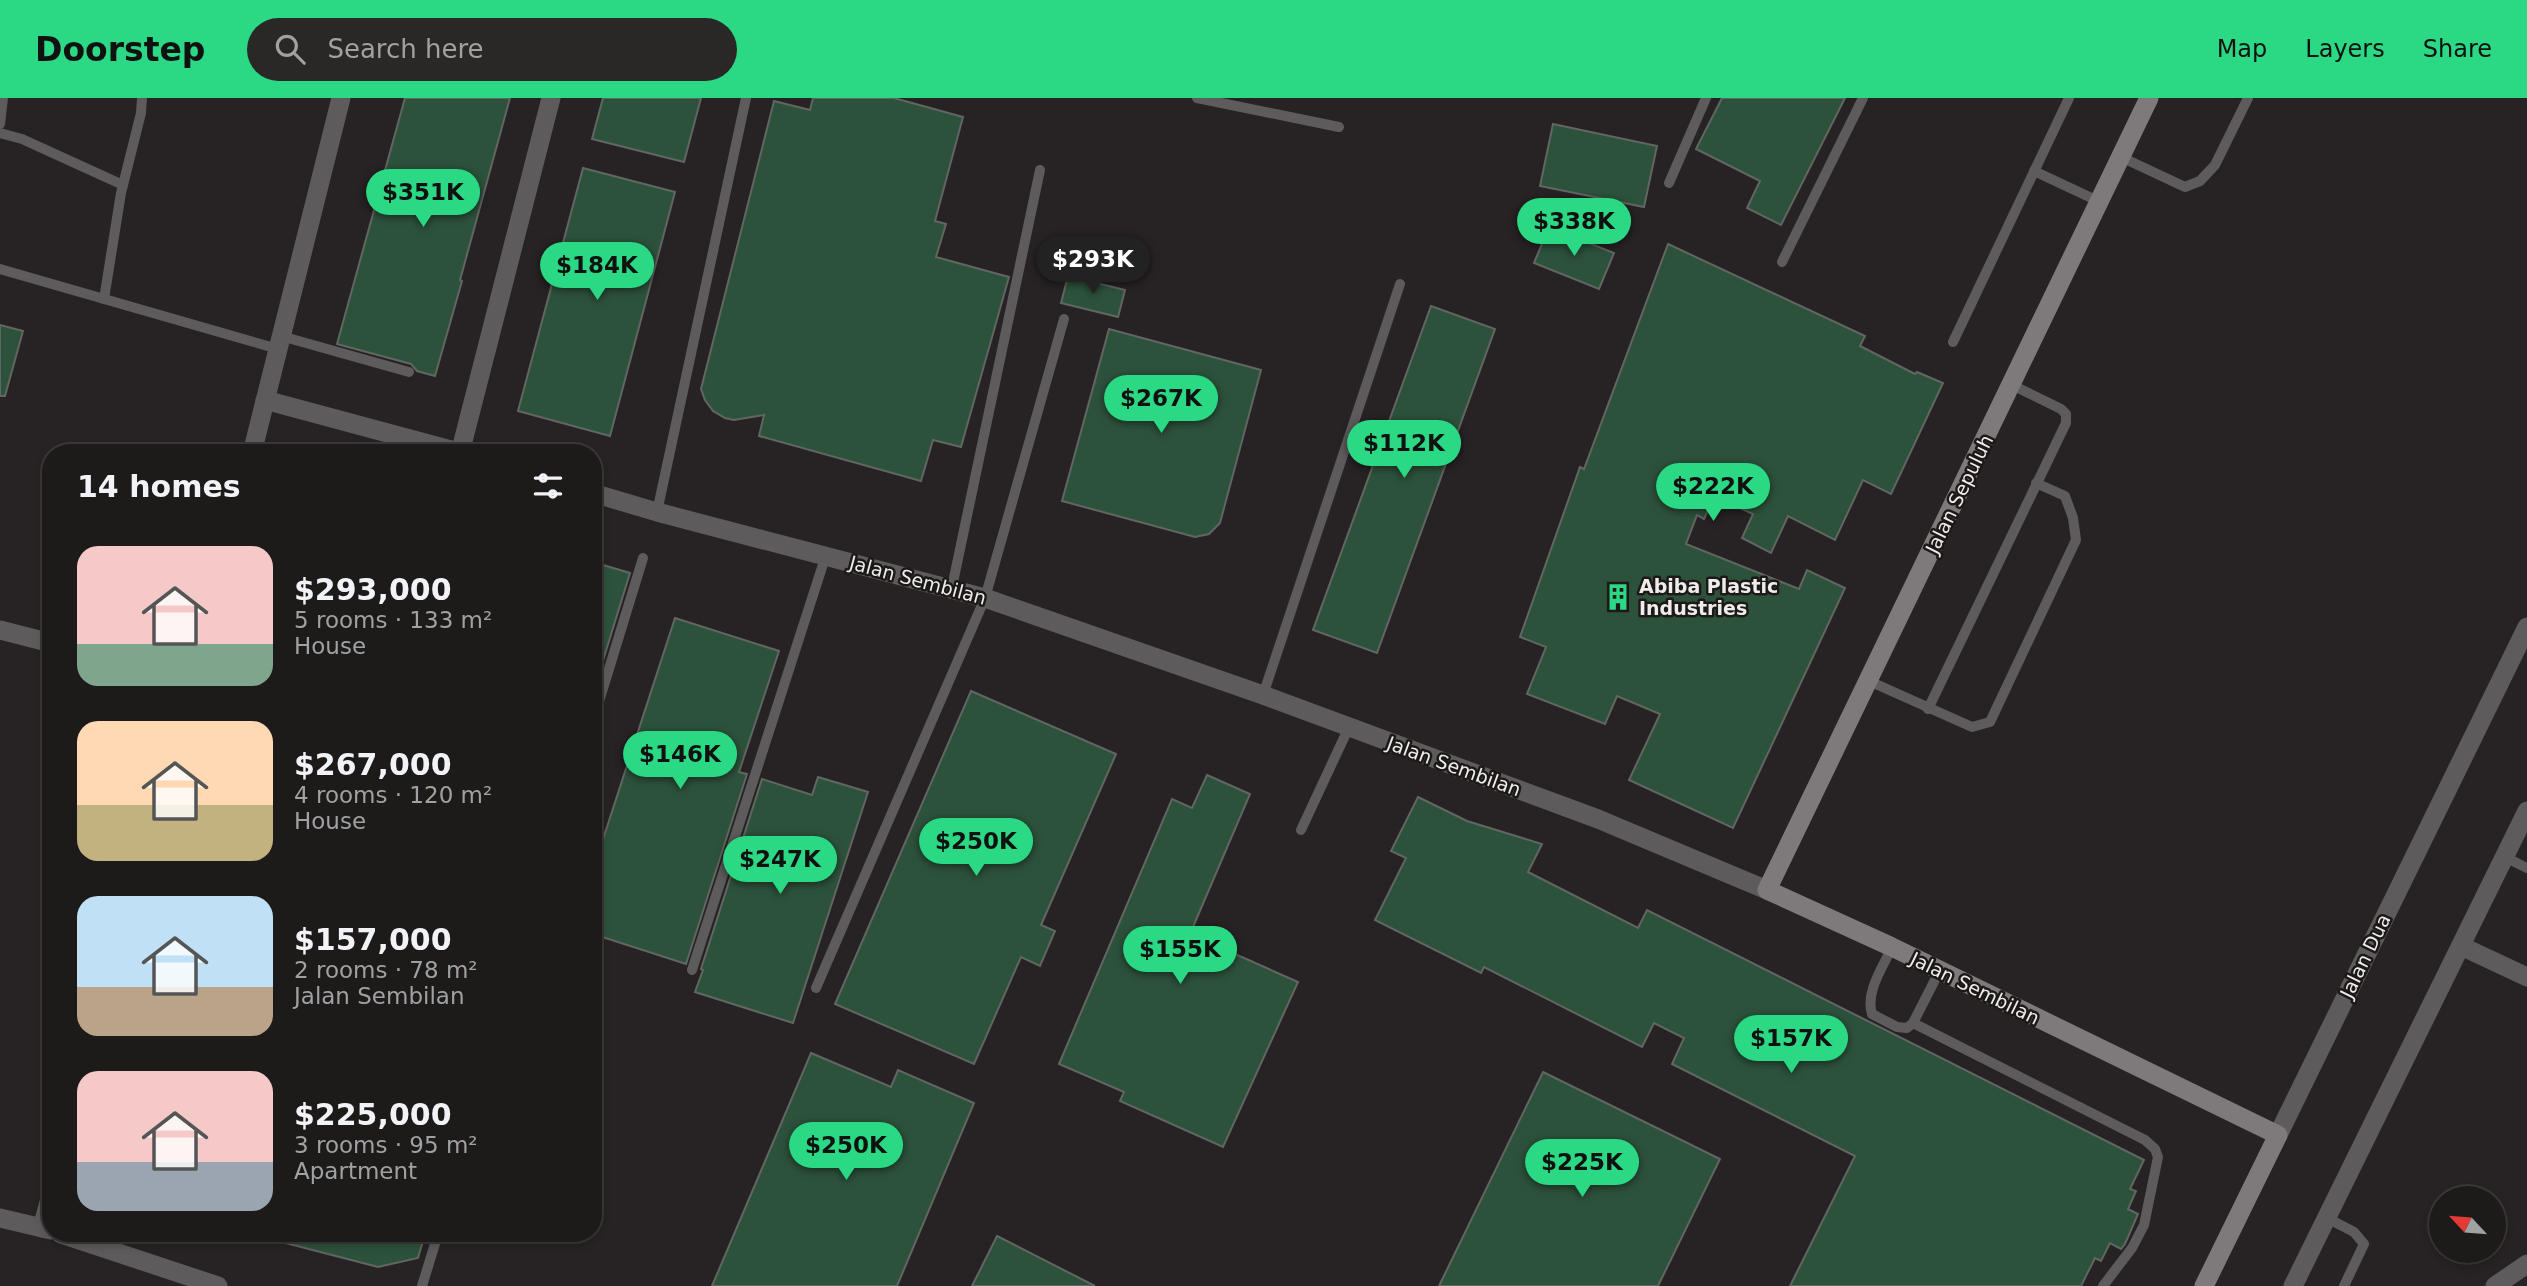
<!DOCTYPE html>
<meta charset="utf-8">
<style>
:root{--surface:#1d1a1a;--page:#2a2727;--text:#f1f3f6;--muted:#a0a1a2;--line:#3b3839;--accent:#2bd884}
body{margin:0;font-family:"DejaVu Sans",sans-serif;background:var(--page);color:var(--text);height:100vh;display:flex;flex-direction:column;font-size:26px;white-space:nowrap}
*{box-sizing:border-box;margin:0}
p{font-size:23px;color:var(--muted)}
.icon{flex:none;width:38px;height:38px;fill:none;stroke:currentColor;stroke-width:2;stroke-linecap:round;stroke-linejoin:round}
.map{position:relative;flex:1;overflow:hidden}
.side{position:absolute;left:42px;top:346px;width:560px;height:798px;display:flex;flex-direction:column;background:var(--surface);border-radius:28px;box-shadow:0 4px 10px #0003,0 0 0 2px var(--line)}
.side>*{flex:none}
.needle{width:46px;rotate:296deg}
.tools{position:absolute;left:2429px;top:1088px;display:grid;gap:14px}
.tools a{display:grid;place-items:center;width:77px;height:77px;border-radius:50%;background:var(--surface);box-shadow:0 4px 10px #0003,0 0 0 2px var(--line);font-size:35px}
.price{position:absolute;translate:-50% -60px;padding:0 16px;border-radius:24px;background:var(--accent);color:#111;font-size:23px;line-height:46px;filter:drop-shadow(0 2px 4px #0008)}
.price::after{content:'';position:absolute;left:50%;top:42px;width:21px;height:16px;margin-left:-10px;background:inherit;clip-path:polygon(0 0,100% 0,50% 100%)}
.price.active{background:#222;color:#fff}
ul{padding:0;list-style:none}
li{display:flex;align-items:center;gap:21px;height:175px;padding:0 35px}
li span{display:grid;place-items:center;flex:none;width:196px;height:140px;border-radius:21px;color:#555}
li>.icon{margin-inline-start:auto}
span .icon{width:84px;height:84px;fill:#fffc;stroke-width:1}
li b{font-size:30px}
h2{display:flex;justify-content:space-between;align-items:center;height:84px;padding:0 35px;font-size:30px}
header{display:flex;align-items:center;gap:42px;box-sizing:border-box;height:98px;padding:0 35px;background:var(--accent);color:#111}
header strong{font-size:33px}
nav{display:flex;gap:38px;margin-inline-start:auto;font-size:24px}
.search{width:490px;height:63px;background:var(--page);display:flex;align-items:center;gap:18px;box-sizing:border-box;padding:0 24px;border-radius:38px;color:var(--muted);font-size:26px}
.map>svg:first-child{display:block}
.building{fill:#2d523b;stroke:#626663;stroke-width:2}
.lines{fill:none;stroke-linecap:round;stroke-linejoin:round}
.service{stroke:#5d5b5b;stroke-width:10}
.minor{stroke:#5d5b5b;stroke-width:19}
.secondary{stroke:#7e7a7b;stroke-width:19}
.labels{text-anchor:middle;stroke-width:5;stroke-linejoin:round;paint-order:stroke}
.street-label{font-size:19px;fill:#efecec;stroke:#1d1919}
.poi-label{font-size:19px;font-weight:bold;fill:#efecec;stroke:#1d1919;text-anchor:start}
</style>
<header>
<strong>Doorstep</strong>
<div class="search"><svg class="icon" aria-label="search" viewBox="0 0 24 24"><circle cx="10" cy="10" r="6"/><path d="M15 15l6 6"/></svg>Search here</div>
<nav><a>Map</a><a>Layers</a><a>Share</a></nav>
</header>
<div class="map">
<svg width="2527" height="1188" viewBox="0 0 2527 1188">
<rect width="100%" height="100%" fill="#272223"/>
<!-- building -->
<g class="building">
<polygon points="405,0 510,0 460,182 462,183 435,278 417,273 411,266 337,246"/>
<polygon points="603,0 701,0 684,64 592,41"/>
<polygon points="813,0 894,0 963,19 935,123 946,126 936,159 1009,179 961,349 933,342 921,383 759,338 764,317 734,322 725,320 713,313 705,302 701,291 774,3 810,12"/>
<polygon points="1722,0 1845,0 1781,127 1747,110 1760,83 1696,51"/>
<polygon points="1553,26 1657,48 1644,109 1540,88"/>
<polygon points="583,70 675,94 610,338 518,313"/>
<polygon points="1549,129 1614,155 1599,191 1534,165"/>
<polygon points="1668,146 1865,238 1860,248 1915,276 1917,274 1943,285 1891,396 1863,382 1835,442 1788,418 1771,455 1742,440 1753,416 1714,398 1704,421 1697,417 1686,446 1799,491 1807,472 1845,490 1733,730 1629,682 1660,616 1617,598 1605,626 1527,596 1546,549 1520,539 1580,369 1584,371"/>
<polygon points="1068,178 1125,192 1118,219 1061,205"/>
<polygon points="1431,208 1495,231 1377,555 1313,532"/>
<polygon points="0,227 23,233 5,298 0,298"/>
<polygon points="1109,231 1261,272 1220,425 1209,436 1195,439 1062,403"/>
<polygon points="593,464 630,475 593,595"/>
<polygon points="675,520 779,553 739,674 747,676 686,866 593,836 593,772"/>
<polygon points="971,593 1116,656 1041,827 1055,833 1040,868 1021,859 974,966 835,906"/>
<polygon points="1207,677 1250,696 1190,836 1298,884 1223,1049 1120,1003 1124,994 1059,966 1172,701 1192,710"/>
<polygon points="818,679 868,694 793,925 695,894 703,872 701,871 762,681 812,697"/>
<polygon points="1418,699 1467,723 1542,746 1528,774 1638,830 1647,812 2144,1062 2130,1091 2136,1093 2128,1111 2138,1116 2125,1146 2121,1151 2110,1145 2101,1163 2095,1160 2081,1188 1790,1188 1855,1058 1672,966 1684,940 1654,925 1642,949 1484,869 1481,875 1375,822 1406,760 1391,753"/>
<polygon points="811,955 891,989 898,972 974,1005 897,1188 712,1188"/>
<polygon points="1543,974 1720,1061 1658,1188 1439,1188"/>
<polygon points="271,1136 425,1136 418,1160 378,1169 270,1141"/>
<polygon points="997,1138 1095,1188 972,1188"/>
</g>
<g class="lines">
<!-- service -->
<g class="service">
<polyline points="1197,0 1339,29"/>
<polyline points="0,26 3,0"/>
<polyline points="0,35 22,41 123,87"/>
<polyline points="2121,59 2185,89 2200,83 2215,67 2248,0"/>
<polyline points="2034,73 2100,104"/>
<polyline points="1669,85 1706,0"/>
<polyline points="1782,164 1863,0"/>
<polyline points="0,171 278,251"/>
<polyline points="104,201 121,95 141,15 142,0"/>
<polyline points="281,238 409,274"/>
<polyline points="1953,244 2069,0"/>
<polyline points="657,414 746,0"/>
<polyline points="952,489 1040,72"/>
<polyline points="1869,583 1972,629 1990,624 2076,442 2073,420 2065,398 2036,385"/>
<polyline points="1263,597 1400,186"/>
<polyline points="1928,611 2066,325 2066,316 2061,311 2012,287"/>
<polyline points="593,623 643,460"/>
<polyline points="1301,732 1349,629"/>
<polyline points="2505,759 2527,770"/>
<path d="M1892 849C1883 869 1865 894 1872 916L1897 929 1907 930 1913 925 2145 1042 2155 1051 2158 1059 2144 1127 2132 1150 2103 1188"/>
<polyline points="692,872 826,457"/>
<polyline points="816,890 985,500 1064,221"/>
<polyline points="1913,925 1940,872"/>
<polyline points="2327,1120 2354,1134 2364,1146 2344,1188"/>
<polyline points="422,1188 438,1136"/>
</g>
<!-- minor -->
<g class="minor">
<polyline points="265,302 462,355"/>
<polyline points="252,355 341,0"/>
<polyline points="460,355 551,0"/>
<polyline points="593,395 657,414 985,500 1263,597 1598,721 1767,792"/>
<polyline points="0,532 51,545"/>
<polyline points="2461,848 2527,879"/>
<polyline points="2278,1037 2527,529"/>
<polyline points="0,1120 51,1132"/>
<polyline points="42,1130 51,1097"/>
<polyline points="61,1136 218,1188"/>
<polyline points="2293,1188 2527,713"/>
<polyline points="2495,1188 2527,1166"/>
</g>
<!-- secondary -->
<polyline class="secondary" points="2149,0 1767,792 1892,849 2278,1037 2204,1188"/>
</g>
<!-- icons -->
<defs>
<symbol id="building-bare" viewBox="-9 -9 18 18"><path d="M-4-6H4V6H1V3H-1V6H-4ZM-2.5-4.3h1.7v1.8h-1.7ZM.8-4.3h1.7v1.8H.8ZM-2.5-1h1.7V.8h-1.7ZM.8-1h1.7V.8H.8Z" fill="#2bd884" stroke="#1d1919" stroke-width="2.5" paint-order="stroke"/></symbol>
</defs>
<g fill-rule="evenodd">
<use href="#building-bare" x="1599" y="480" width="38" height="38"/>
</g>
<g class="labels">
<!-- street labels -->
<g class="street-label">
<text transform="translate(1959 396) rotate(-64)" y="7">Jalan Sepuluh</text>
<text transform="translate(918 482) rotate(15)" y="7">Jalan Sembilan</text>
<text transform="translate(1454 668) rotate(20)" y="7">Jalan Sembilan</text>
<text transform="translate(2365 858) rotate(-64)" y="7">Jalan Dua</text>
<text transform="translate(1975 890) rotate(26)" y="7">Jalan Sembilan</text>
</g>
<!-- poi labels -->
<g class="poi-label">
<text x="1639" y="495">Abiba Plastic<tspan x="1639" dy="22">Industries</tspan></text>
</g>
</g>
</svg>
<div class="tools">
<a><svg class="needle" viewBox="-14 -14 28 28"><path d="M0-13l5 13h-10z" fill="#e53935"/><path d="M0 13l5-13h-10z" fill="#a0a1a2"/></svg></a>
</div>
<b class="price" style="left:423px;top:131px">$351K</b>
<b class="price" style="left:1574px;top:160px">$338K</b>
<b class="price active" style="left:1093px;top:198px">$293K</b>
<b class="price" style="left:597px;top:204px">$184K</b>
<b class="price" style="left:1161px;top:337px">$267K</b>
<b class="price" style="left:1404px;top:382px">$112K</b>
<b class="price" style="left:1713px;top:425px">$222K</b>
<b class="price" style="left:680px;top:693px">$146K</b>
<b class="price" style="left:976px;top:780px">$250K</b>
<b class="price" style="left:780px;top:798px">$247K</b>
<b class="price" style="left:1180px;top:888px">$155K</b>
<b class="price" style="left:1791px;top:977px">$157K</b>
<b class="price" style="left:846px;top:1084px">$250K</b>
<b class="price" style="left:1582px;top:1101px">$225K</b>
<section class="side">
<h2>14 homes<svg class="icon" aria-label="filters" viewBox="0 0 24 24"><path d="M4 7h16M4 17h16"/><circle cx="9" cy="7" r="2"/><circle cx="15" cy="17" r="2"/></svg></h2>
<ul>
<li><span style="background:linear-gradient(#f6c9c9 70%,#7fa58c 0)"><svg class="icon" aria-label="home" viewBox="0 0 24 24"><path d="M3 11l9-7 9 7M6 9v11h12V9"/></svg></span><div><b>$293,000</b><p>5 rooms · 133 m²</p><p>House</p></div></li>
<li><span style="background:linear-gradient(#ffd9b3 60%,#c2b280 0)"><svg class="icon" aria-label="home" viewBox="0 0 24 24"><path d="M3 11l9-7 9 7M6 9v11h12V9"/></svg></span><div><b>$267,000</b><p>4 rooms · 120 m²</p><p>House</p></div></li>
<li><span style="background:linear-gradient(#bfe0f5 65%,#b9a48a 0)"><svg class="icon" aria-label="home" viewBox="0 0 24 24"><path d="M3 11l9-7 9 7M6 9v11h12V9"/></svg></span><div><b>$157,000</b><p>2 rooms · 78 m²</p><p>Jalan Sembilan</p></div></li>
<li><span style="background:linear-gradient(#f6c9c9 65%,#9aa5b1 0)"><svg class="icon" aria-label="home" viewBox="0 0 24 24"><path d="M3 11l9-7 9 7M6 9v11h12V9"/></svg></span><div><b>$225,000</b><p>3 rooms · 95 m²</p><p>Apartment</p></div></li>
</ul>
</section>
</div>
